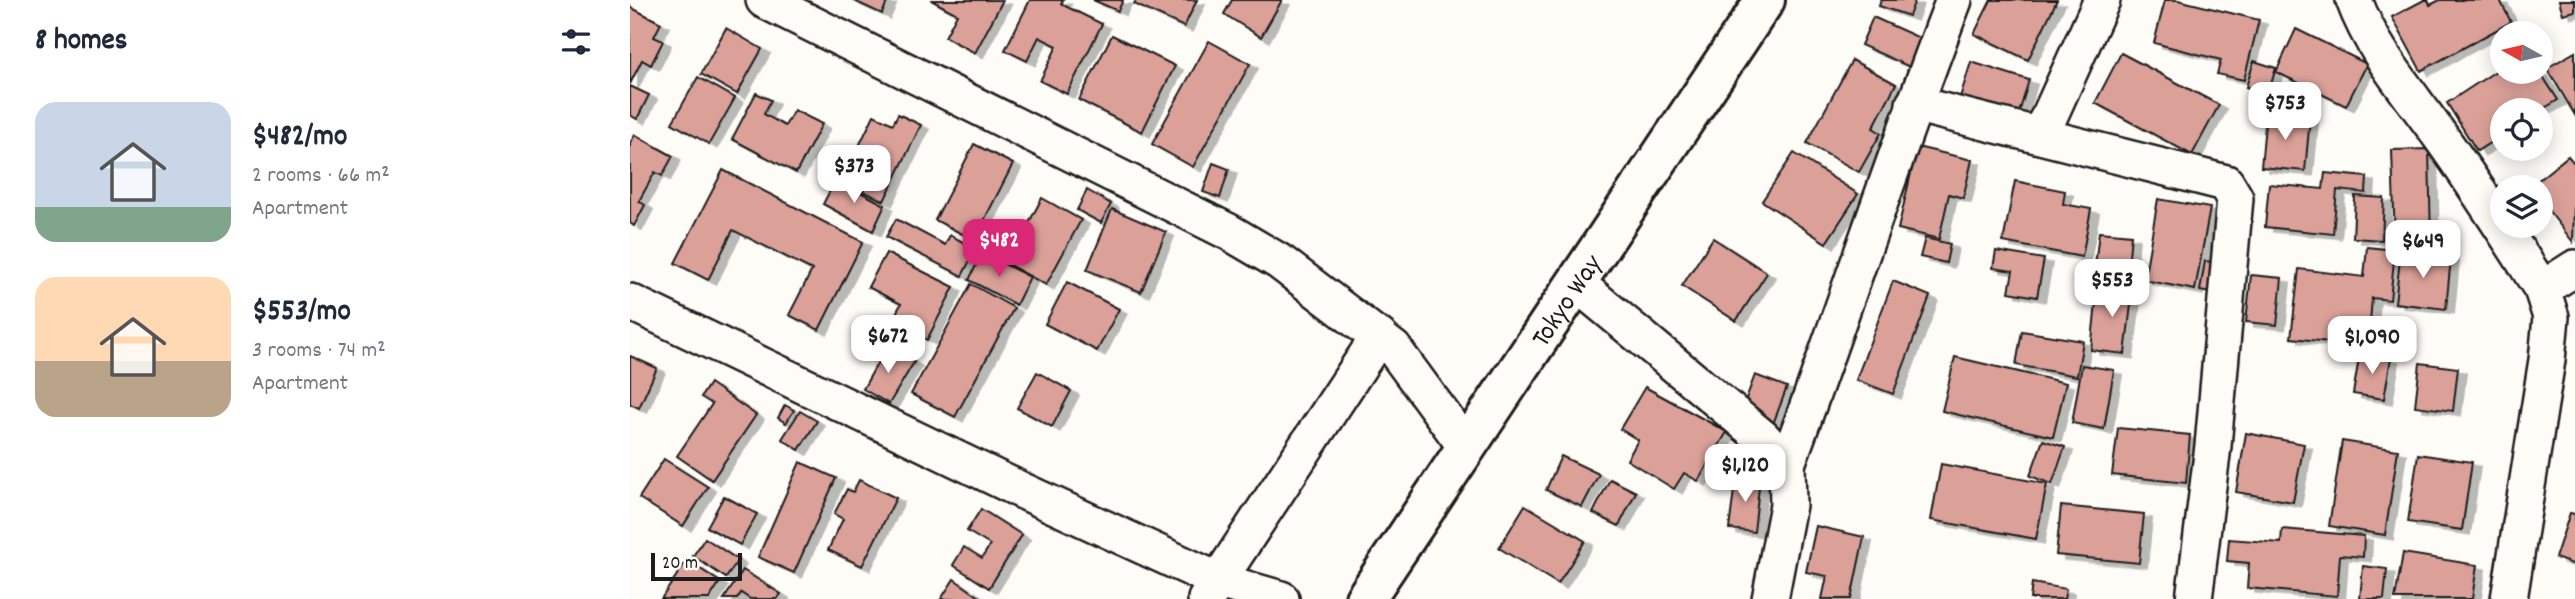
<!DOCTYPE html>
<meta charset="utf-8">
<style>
:root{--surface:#fff;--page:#f6f6f7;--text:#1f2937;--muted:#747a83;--accent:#db2777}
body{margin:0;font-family:Dekko,sans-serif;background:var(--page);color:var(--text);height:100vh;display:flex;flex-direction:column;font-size:26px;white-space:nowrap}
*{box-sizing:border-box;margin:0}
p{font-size:23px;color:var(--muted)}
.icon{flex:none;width:38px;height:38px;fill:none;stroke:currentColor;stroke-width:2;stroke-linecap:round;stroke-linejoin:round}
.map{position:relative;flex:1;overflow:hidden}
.drawer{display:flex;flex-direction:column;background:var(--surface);width:630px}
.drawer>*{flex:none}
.needle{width:46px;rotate:278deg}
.tools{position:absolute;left:1860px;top:21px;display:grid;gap:14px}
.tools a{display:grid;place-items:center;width:63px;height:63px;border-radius:50%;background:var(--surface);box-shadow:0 4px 18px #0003;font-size:35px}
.scale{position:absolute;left:21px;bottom:18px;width:91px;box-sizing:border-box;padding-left:7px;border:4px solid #1c1c1c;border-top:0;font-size:19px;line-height:24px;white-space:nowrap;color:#1c1c1c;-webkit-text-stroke:5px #fdfcf7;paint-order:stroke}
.price{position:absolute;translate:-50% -60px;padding:0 16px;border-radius:14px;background:#fff;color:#222;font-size:23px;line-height:46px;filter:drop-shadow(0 2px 4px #0008)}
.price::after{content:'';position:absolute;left:50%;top:42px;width:21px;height:16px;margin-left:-10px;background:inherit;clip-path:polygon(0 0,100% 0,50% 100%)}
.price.active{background:var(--accent);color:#fff}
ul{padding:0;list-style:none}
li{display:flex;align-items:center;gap:21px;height:175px;padding:0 35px}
li span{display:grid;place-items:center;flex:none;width:196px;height:140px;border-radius:21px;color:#555}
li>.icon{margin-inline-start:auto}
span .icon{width:84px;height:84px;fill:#fffc;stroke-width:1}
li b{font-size:30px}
h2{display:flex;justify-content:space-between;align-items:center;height:84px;padding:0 35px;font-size:30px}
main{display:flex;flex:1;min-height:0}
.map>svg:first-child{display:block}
.building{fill:#dba199;stroke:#1c1c1c;stroke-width:2;filter:url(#shadow)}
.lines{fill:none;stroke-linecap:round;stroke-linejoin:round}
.street-casing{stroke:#1c1c1c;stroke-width:40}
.secondary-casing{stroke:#1c1c1c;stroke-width:44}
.street{stroke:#fdfcf7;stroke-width:35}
.secondary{stroke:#fdfcf7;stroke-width:38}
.labels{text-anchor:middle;stroke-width:5;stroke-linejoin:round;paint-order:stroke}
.street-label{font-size:28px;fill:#1c1c1c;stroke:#fdfcf7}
</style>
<main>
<section class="drawer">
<h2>8 homes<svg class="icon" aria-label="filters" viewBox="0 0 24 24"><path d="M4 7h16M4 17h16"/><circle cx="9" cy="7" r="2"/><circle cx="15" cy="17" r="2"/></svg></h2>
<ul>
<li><span style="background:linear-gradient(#c9d6e8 75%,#7fa58c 0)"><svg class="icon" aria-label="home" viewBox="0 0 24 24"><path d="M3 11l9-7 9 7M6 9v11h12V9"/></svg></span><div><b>$482/mo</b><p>2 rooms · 66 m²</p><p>Apartment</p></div></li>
<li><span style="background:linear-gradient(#ffd9b3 60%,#b9a48a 0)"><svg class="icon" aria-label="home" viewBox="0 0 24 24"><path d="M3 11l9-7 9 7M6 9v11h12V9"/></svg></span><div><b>$553/mo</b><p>3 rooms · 74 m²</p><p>Apartment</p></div></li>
</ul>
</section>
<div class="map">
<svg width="1945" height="599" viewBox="0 0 1945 599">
<defs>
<filter id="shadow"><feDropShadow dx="8" dy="4.5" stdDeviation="0" flood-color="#0004"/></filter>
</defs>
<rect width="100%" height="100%" fill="#fdfcf7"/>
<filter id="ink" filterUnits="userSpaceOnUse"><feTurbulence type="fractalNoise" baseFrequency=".0143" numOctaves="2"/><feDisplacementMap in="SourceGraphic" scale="14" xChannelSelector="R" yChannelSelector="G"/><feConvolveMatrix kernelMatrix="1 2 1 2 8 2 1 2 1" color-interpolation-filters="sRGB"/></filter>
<g filter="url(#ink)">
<!-- building -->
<g class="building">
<polygon points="222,0 258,0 252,14"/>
<polygon points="301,0 373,0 345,53 315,37 327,14"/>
<polygon points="400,0 433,0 431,4 472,24 437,94 410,81 427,46 409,37 397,61 375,50"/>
<polygon points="463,0 493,0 488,11"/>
<polygon points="506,0 567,0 554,27 504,4"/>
<polygon points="602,0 652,0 631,37 594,14"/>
<polygon points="1251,0 1285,0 1279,16 1249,6"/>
<polygon points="1361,0 1427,0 1398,60 1344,34"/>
<polygon points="1535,0 1548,0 1629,20 1614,80 1587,74 1591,60 1524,43"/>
<polygon points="1794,0 1798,0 1800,5 1810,0 1870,0 1881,22 1791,71 1762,17"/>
<polygon points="1929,0 1945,0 1945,11 1933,14"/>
<polygon points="0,7 31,23 24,37 33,41 21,65 12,60 0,84"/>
<polygon points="1243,17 1294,40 1282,68 1231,45"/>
<polygon points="96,28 132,49 107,94 71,74"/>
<polygon points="1666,29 1737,64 1716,106 1646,72"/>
<polygon points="482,35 545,66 512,132 449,100"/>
<polygon points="579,41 620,64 563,167 522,144"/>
<polygon points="1945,52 1945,115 1917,68"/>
<polygon points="1491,53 1589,105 1562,155 1465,103"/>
<polygon points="1222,60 1266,84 1243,128 1251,133 1229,172 1177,143"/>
<polygon points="1624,61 1646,68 1638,94 1616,87"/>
<polygon points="1341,62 1399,80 1386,123 1328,104"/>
<polygon points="1872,67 1872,72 1910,72 1928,100 1911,110 1872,110 1872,135 1847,151 1817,103"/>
<polygon points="68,77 105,98 79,144 42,123"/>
<polygon points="0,86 19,95 7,119 0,115"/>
<polygon points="126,93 141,100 134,114 155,126 164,110 192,124 166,173 102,139"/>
<polygon points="1636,113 1680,118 1675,171 1631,167"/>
<polygon points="268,114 291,125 254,201 212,181 244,115 263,124"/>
<polygon points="5,135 43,156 32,176 25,172 9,201 15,205 4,226 0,223 0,143"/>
<polygon points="344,144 383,164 344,240 305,220"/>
<polygon points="1287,147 1342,160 1333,198 1319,194 1309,239 1268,229"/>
<polygon points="1799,149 1801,242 1765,243 1762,150"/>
<polygon points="1164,153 1228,194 1196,243 1132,201"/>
<polygon points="1938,156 1945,164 1943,242 1911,201 1911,187 1900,187"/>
<polygon points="583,163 599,169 590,198 573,192"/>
<polygon points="93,170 233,242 189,330 159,315 182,270 103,230 78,280 45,263"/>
<polygon points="1695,173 1737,177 1736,193 1707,190 1703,234 1635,227 1639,184 1693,189"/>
<polygon points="206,179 255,205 243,231 193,204"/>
<polygon points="1385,181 1435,191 1433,204 1461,209 1452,257 1373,242"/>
<polygon points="457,190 481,204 471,223 447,210"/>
<polygon points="1725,196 1754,198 1752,240 1723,238"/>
<polygon points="412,198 451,220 416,285 377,264"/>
<polygon points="1528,199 1580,208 1565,290 1514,280"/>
<polygon points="482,209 536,232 511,292 457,270"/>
<polygon points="266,219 315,245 320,235 346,249 332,276 256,237"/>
<polygon points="1469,232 1501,235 1497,278 1464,275"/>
<polygon points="1083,238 1137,273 1106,321 1052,286"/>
<polygon points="1295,238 1320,244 1316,263 1290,257"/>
<polygon points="1737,247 1765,250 1760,300 1742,298 1738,346 1661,338 1669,269 1734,277"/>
<polygon points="1366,251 1414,259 1407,297 1379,292 1383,271 1363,268"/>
<polygon points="1771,251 1821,257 1816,309 1765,303"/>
<polygon points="256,253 324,287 297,340 262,321 271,304 238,287"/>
<polygon points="352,253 400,277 386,305 339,280"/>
<polygon points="1575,261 1595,264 1590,295 1570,291"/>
<polygon points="1621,275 1652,278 1647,325 1616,322"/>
<polygon points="1263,281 1300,296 1263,394 1226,380"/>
<polygon points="437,282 489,309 467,351 415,324"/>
<polygon points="341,284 384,308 325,417 281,394"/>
<polygon points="1468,284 1503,288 1495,354 1461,350"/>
<polygon points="1392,331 1453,341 1447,376 1386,365"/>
<polygon points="257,346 284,362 259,404 233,389"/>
<polygon points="1730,352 1761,358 1754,399 1723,394"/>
<polygon points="0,356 27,368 9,408 0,404"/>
<polygon points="1325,357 1436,383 1423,437 1312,411"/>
<polygon points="1790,363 1828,368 1823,411 1785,406"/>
<polygon points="1452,365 1484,370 1474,429 1442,423"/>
<polygon points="407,372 441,391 422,427 387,408"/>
<polygon points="1125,375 1157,387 1143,424 1111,412"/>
<polygon points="80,383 126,415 82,480 47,456 82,404 71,397"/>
<polygon points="1015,387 1097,432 1068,481 1054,473 1044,489 997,460 1008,440 990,429"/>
<polygon points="155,405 164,410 156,423 148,418"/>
<polygon points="170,411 187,421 169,450 152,439"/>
<polygon points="1488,428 1560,435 1556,483 1482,475"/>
<polygon points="1616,433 1674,444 1663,502 1606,492"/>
<polygon points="1413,440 1435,447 1422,484 1400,476"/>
<polygon points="1712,441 1768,450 1755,535 1699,526"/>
<polygon points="1788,454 1842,462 1832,530 1778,522"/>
<polygon points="931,456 969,474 952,507 916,490"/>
<polygon points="34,459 78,487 53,526 9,498"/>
<polygon points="170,462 206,478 164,573 128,557"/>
<polygon points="1311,464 1417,484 1406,539 1301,520"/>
<polygon points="1106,475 1130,478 1124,532 1099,529"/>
<polygon points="980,479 1006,492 989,526 963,513"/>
<polygon points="229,480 266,498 232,566 198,550 213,519 204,514 217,489 223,492"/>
<polygon points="94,496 127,514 110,545 77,527"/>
<polygon points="895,505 955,541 928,584 869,548"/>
<polygon points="1431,506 1514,514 1509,563 1426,555"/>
<polygon points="351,509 392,535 359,588 323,565 334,547 352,558 360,545 337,531"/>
<polygon points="1940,513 1945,514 1945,565 1925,558"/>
<polygon points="1186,526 1234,537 1221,599 1192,599 1197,576 1176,572"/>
<polygon points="1652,529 1734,536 1733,557 1710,555 1707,596 1617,588 1619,563 1597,561 1599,539 1651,543"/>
<polygon points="75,538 108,560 96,578 63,556"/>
<polygon points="1773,553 1847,565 1842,599 1765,599"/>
<polygon points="57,560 90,582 79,599 31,599"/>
<polygon points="1733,566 1757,569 1754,599 1730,599"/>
<polygon points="113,570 151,594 147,599 120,599 111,593 107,599 94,599"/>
<polygon points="324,579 351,598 350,599 311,599"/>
<polygon points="1402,583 1436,589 1434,599 1400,599"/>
</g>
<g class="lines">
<defs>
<g id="street">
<polyline points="134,0 599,232 650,262 764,349 836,447"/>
<path d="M1724 0C1743 52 1779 92 1810 136 1846 186 1879 238 1912 289L1921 317 1917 360 1879 599"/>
<polyline points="1284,104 1596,183 1605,198 1583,446 1564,599"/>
<polyline points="1408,135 1420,115 1472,0"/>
<polyline points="946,283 1133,438 1157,464 1158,505 1140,599"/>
<polyline points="1912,289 1945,268"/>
<polyline points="0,302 393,491 589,581 651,599"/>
<path d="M1157 464C1214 309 1265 153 1324 0"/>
<polyline points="576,599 749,336"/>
</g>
<g id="secondary">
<path id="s1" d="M735 599 1135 0"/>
</g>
</defs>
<!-- street casing -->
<use href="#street" class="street-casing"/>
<!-- secondary casing -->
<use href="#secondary" class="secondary-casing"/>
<!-- street -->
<use href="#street" class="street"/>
<!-- secondary -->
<use href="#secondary" class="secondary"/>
</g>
</g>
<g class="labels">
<!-- street labels -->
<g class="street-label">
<text dy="10" stroke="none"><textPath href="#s1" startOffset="360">Tokyo Way</textPath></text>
</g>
</g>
</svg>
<div class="tools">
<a><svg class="needle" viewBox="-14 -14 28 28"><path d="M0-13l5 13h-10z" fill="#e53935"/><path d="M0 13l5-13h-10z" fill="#747a83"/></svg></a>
<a><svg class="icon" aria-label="locate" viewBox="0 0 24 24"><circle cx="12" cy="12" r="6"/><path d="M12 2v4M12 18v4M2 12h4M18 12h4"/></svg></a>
<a><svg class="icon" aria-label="layers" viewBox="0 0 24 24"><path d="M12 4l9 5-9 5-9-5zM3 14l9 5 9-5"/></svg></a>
</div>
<div class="scale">20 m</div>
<b class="price" style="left:1655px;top:142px">$753</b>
<b class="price" style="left:224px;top:205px">$373</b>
<b class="price active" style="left:369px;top:279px">$482</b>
<b class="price" style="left:1793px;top:280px">$649</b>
<b class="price" style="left:1482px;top:319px">$553</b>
<b class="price" style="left:258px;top:375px">$672</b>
<b class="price" style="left:1742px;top:376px">$1,090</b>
<b class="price" style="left:1115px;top:504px">$1,120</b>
</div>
</main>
